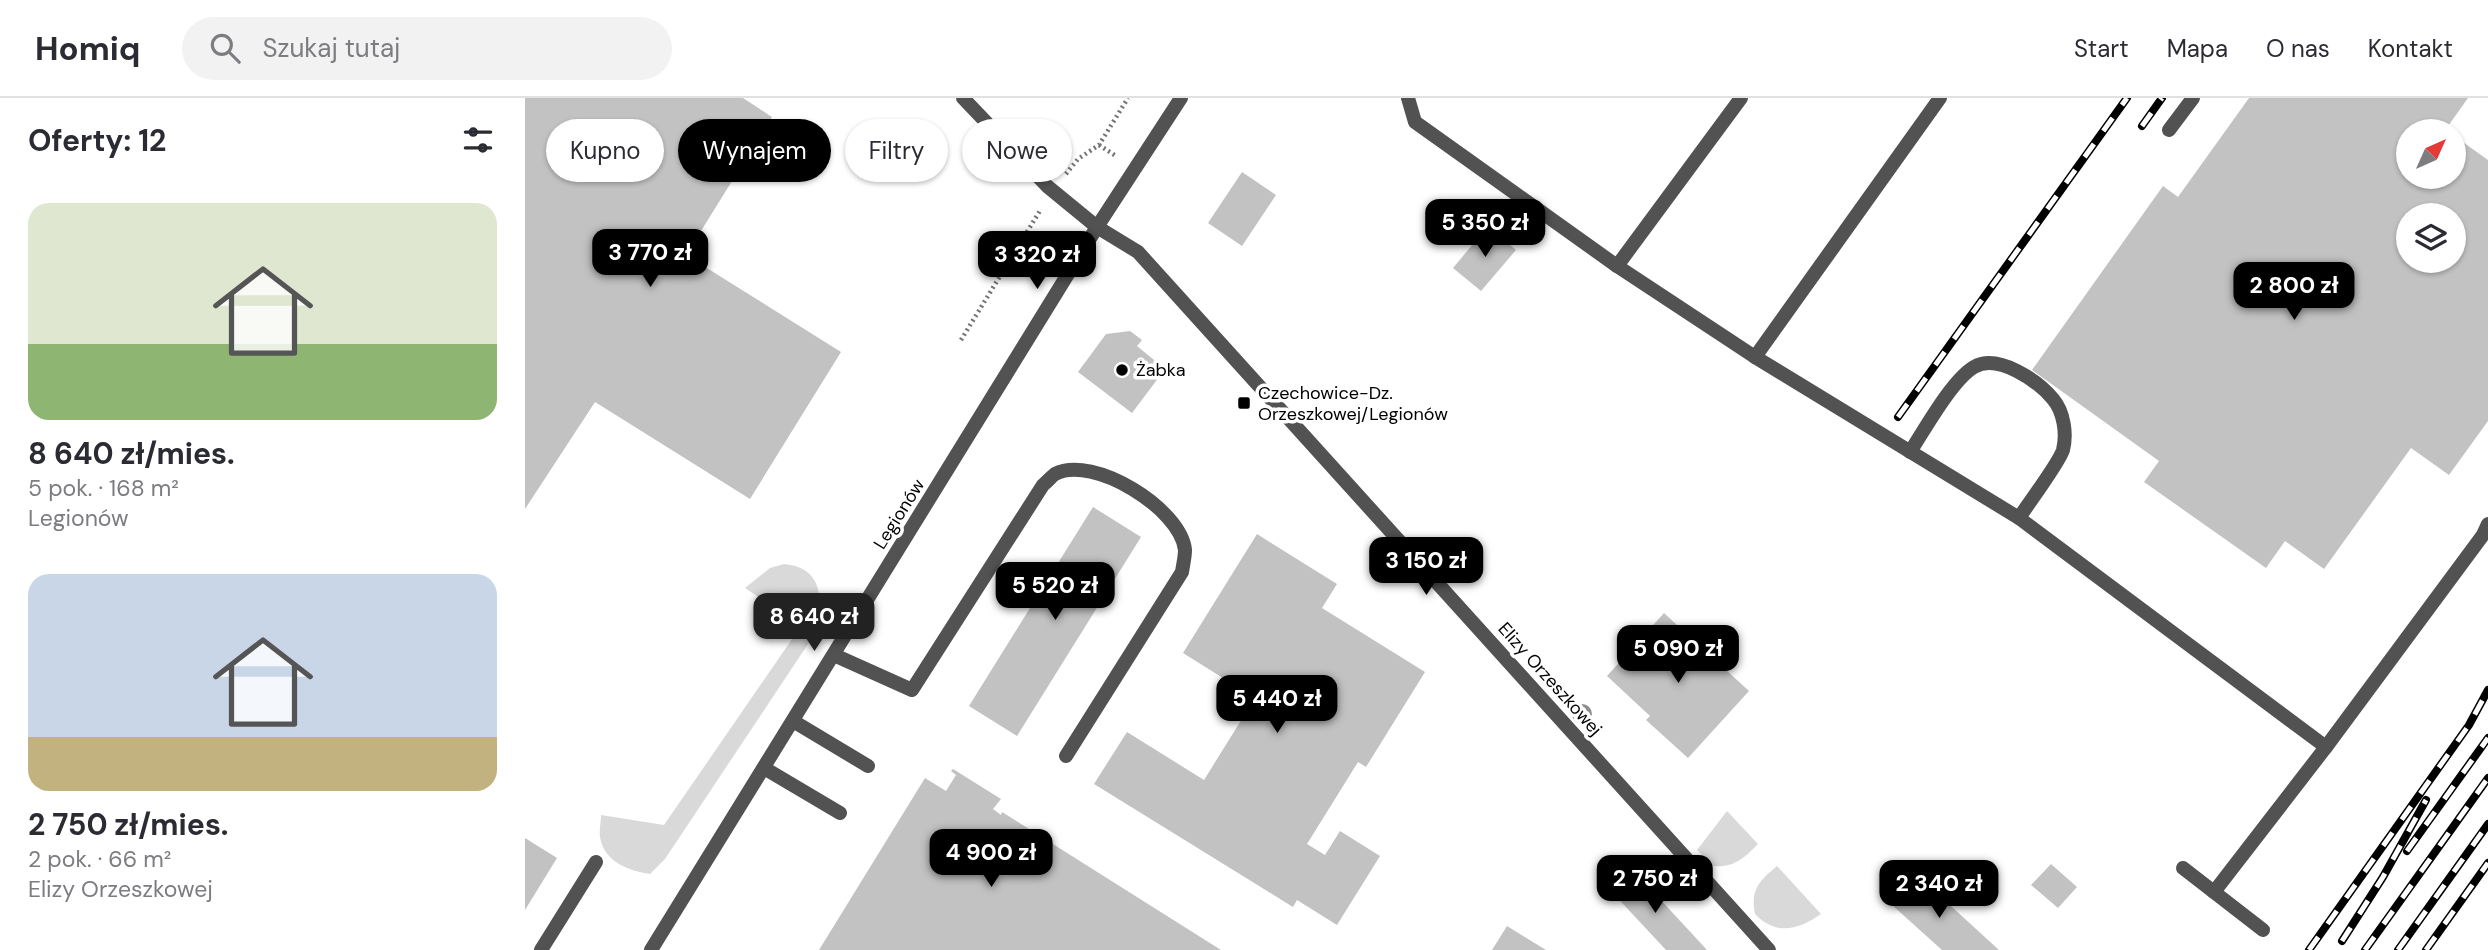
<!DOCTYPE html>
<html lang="pl">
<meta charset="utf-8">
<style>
:root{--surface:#fff;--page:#f2f2f3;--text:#2b2b33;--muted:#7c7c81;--line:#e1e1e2;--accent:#000}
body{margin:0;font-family:"DM Sans",sans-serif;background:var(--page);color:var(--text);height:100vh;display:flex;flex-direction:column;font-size:26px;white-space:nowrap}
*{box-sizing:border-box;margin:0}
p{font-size:23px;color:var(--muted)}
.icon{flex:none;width:38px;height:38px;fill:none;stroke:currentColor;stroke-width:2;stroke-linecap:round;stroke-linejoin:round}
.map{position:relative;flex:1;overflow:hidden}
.panel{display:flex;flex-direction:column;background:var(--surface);width:525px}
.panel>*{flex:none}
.top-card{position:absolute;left:21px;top:21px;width:665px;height:63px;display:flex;gap:14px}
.needle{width:46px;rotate:45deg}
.controls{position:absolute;left:1871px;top:21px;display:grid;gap:14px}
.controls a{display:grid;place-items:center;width:70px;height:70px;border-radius:50%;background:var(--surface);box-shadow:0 2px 5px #0004;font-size:35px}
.price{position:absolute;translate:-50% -60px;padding:0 16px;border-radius:14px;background:var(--accent);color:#fff;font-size:23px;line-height:46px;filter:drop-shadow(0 2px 4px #0008)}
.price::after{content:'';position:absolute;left:50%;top:42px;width:21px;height:16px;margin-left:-10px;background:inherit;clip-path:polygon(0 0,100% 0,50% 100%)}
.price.selected{background:#222;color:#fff}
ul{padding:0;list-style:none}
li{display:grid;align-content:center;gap:14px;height:371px;padding:0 28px}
li span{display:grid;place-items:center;height:217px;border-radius:21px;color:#555}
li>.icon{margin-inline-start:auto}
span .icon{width:126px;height:126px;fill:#fffc;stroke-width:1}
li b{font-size:30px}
h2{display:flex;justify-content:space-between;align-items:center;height:84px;padding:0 28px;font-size:30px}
.chip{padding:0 24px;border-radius:32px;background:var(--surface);box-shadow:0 2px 5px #0004;font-size:24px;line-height:63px}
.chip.selected{background:var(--accent);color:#fff}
header{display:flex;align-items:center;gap:42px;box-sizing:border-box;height:98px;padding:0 35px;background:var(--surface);border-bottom:2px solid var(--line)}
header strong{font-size:33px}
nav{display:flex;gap:38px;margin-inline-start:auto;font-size:24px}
.search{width:490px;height:63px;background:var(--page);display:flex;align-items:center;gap:18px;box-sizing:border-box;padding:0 24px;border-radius:38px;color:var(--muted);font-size:26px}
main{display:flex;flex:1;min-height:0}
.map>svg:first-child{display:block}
.green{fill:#d9d9d9}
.building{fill:#c2c2c2;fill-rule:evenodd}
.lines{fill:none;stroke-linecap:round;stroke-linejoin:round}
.path{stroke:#747474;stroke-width:4.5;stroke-dasharray:2 3.5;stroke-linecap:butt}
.service{stroke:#525252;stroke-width:14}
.minor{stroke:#525252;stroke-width:14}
.tertiary{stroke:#525252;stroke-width:14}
.rail-casing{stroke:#000;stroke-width:8}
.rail{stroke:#fff;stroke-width:5;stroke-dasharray:16;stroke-linecap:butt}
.tree{fill:#8d8d8d}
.poi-dot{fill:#000;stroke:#fff;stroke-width:2.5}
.labels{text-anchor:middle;stroke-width:7;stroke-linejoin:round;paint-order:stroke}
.poi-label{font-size:18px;fill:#000;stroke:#fff;text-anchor:start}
.street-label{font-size:18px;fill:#000;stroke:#fff}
</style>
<header>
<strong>Homiq</strong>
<div class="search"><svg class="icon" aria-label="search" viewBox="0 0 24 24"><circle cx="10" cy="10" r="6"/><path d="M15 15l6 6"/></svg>Szukaj tutaj</div>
<nav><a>Start</a><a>Mapa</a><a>O nas</a><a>Kontakt</a></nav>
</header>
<main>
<section class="panel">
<h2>Oferty: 12<svg class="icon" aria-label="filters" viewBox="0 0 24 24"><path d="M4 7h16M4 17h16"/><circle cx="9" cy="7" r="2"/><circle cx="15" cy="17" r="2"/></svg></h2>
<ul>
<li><span style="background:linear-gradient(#dfe7d0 65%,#8fb573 0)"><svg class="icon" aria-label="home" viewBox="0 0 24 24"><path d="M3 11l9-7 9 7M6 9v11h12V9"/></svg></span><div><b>8 640 zł/mies.</b><p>5 pok. · 168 m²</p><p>Legionów</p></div></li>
<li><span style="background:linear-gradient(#c9d6e8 75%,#c2b280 0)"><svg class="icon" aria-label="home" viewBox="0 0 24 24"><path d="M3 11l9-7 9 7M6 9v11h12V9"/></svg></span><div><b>2 750 zł/mies.</b><p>2 pok. · 66 m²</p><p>Elizy Orzeszkowej</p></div></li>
</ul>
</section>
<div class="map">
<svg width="1963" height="852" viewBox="0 0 1963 852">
<rect width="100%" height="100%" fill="#fff"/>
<!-- green -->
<g class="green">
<path d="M259 466C301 470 298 506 289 537L140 761 125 776C104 773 79 764 75 739 74 732 76 724 76 717L139 727 276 528 220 490 245 470Z"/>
<path d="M1202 713 1233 746C1219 760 1209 770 1188 768L1172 752Z"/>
<path d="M1252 768 1296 816C1273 832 1251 838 1230 816 1225 792 1234 783 1252 768Z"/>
</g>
<!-- building -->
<g class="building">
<polygon points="0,0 218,0 247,19 161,157 316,254 225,401 70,304 0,411"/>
<path d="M1724 0H1943L1921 31 1923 33H1883V79H1928V37L1963 62V323L1924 377 1886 350 1799 471 1760 443 1741 470 1619 384 1634 363 1507 272 1638 88 1653 99ZM1883 117H1928V163H1883Z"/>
<polygon points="717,74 751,97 717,148 683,125"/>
<polygon points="963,128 991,152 956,193 928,170"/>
<polygon points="605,233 617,242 612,248 640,271 607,315 553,274 581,236"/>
<polygon points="568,409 616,439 492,638 444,608"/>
<polygon points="732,436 812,486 797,510 900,574 841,669 833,664 782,746 800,757 815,733 855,758 812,827 772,802 768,809 569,686 602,634 679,682 730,600 658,555"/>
<polygon points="1139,515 1224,593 1163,660 1121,622 1125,618 1082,578"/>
<polygon points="428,671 476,701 468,711 476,717 477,714 696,852 294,852 400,680 421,693 431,677 426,673"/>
<polygon points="0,740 32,760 0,812"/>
<polygon points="1526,766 1552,789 1533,810 1506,787"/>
<polygon points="1109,773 1182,852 1141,852 1086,793"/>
<polygon points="1393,778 1474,852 1417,852 1367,807"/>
<polygon points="982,828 1021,852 967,852"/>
</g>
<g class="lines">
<!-- path -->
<g class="path">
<polyline points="574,47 591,58"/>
<polyline points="541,76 553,61 574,47 603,0"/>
<polyline points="436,242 516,111"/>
</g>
<!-- service -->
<g class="service">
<polyline points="883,0 890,24 1092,168 1230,259 1494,420 1801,649 1958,437 1963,426"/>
<polyline points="1644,32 1668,0"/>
<polyline points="1092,168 1216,0"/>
<polyline points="1230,259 1415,0"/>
<path d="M1385 354C1400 331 1427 282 1449 269 1473 255 1513 283 1528 301 1539 314 1542 336 1538 352 1534 365 1503 406 1494 420"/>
<path d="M309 557 387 592 518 387C522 384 526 379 530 376 568 356 656 411 660 452 660 459 658 467 657 474L541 658"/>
<polyline points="268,623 343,668"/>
<polyline points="239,670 315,715"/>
<polyline points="1658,770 1738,832"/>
<polyline points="1689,794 1801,649"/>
<polyline points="16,852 71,764"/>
</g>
<!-- minor -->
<polyline class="minor" points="438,0 522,88 572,129 613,154 1244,852"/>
<!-- tertiary -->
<polyline class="tertiary" points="126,852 572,129 656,0"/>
<defs>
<g id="rail">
<polyline points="1617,28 1637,0"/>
<polyline points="1373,319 1602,0"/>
<polyline points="1882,753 1963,640"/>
<polyline points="1817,843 1858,779 1901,702"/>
<polyline points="1784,852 1944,627 1963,592"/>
<polyline points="1840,852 1963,680"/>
<polyline points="1873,852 1963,726"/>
<polyline points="1901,852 1963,765"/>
</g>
</defs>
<!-- rail casing -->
<use href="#rail" class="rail-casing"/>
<!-- rail -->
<use href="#rail" class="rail"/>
</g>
<!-- trees -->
<circle class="tree" cx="1057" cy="616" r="10"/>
<!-- markers -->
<g class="poi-dot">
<circle cx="597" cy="272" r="7"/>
<rect x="712" y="298" width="14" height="14" rx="3.5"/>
</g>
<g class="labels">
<!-- poi labels -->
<g class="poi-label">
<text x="611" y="278">Żabka</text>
<text x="733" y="301">Czechowice-Dz.<tspan x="733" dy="21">Orzeszkowej/Legionów</tspan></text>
</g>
<!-- street labels -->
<g class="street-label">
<text transform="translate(374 416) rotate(-58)" y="6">Legionów</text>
<text transform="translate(1025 581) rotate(48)" y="6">Elizy Orzeszkowej</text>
</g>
</g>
</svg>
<div class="controls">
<a><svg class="needle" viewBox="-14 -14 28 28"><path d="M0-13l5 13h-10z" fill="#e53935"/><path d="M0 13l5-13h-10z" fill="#7c7c81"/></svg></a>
<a><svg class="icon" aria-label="layers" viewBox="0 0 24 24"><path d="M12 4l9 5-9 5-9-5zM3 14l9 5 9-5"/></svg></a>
</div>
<b class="price" style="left:960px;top:161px">5 350 zł</b>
<b class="price" style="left:125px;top:191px">3 770 zł</b>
<b class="price" style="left:512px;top:193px">3 320 zł</b>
<b class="price" style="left:1769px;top:224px">2 800 zł</b>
<b class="price" style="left:901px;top:499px">3 150 zł</b>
<b class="price" style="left:530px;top:524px">5 520 zł</b>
<b class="price selected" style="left:289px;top:555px">8 640 zł</b>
<b class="price" style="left:1153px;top:587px">5 090 zł</b>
<b class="price" style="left:752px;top:637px">5 440 zł</b>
<b class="price" style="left:466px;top:791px">4 900 zł</b>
<b class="price" style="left:1130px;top:817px">2 750 zł</b>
<b class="price" style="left:1414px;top:822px">2 340 zł</b>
<div class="top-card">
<a class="chip">Kupno</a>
<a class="chip selected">Wynajem</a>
<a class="chip">Filtry</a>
<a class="chip">Nowe</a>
</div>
</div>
</main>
